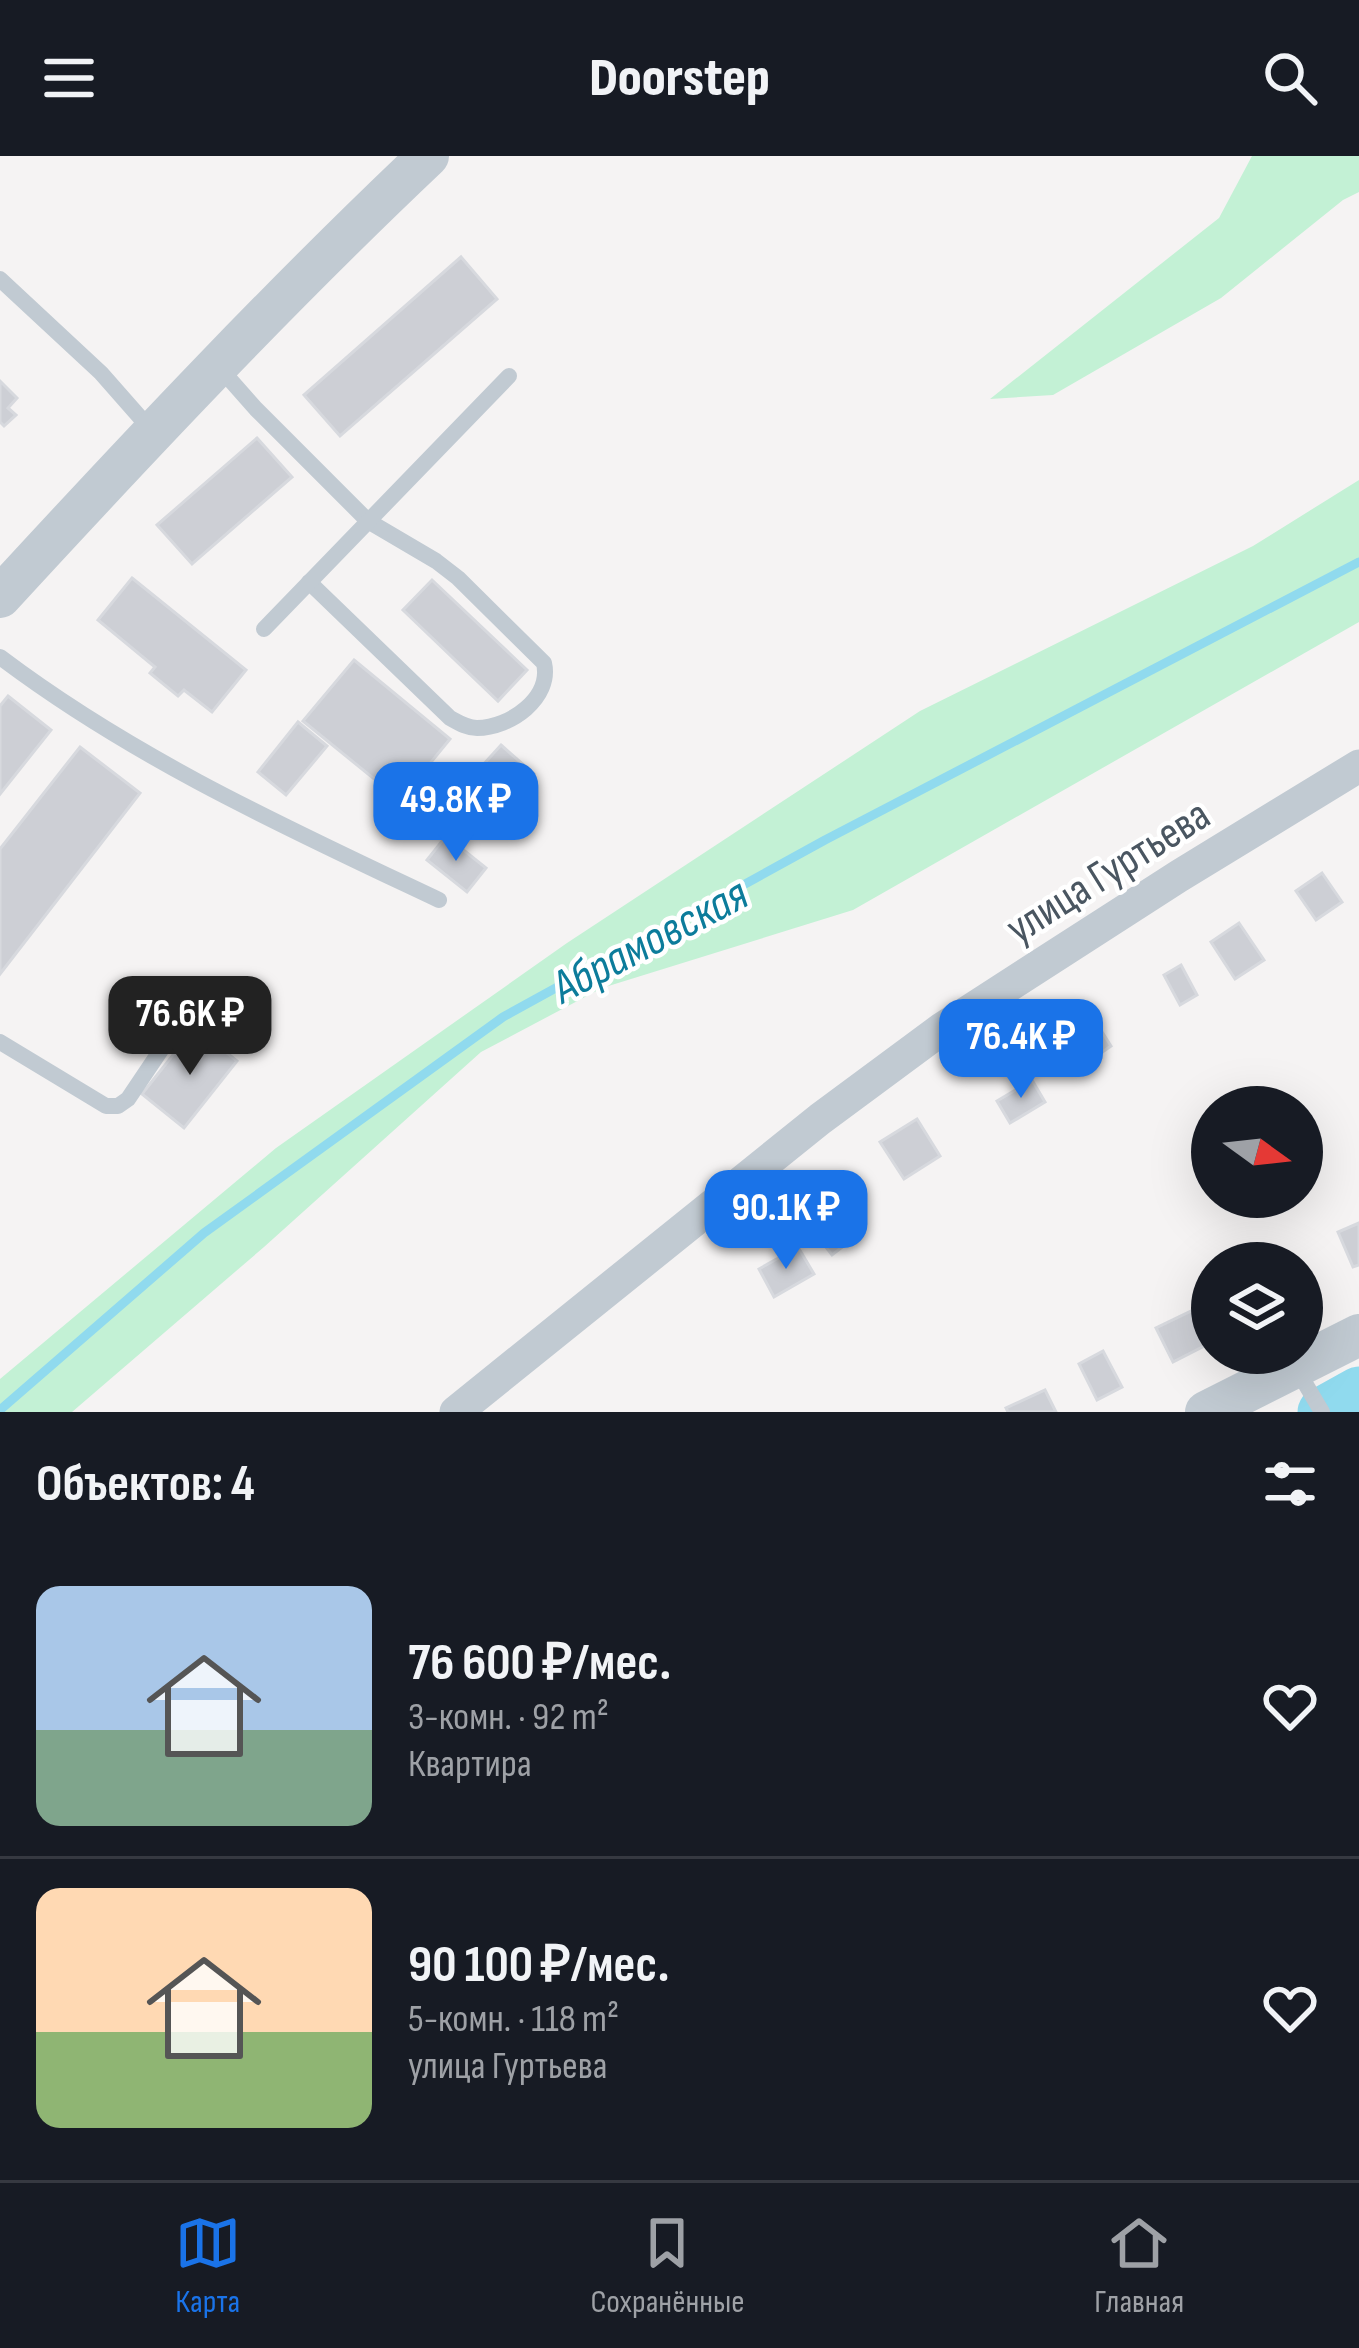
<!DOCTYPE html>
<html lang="ru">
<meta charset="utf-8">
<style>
:root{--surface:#171b24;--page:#242831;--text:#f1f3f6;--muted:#9ea1a6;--line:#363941;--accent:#1a73e8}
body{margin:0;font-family:"Sofia Sans Condensed",sans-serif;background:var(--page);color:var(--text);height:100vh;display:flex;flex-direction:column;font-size:45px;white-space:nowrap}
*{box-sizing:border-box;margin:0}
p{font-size:39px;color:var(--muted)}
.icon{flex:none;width:66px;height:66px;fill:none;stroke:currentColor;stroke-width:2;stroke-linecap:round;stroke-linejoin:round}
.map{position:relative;height:1256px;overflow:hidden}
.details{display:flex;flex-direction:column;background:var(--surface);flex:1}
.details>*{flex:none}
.needle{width:78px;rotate:105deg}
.fabs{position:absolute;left:1191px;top:930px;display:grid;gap:24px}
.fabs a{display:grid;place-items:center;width:132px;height:132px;border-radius:50%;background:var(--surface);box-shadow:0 12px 48px #0002;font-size:60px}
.price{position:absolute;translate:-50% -102px;padding:0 27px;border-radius:24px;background:var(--accent);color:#fff;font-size:39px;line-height:78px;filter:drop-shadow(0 3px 6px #0008)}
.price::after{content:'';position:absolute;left:50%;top:72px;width:36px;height:27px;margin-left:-18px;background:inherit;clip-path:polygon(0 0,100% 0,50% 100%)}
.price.selected{background:#222;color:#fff}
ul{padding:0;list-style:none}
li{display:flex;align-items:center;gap:36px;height:300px;padding:0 36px}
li+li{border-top:3px solid var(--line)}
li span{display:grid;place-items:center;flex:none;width:336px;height:240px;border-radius:24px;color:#555}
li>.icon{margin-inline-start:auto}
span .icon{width:144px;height:144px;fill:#fffc;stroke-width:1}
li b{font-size:51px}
h2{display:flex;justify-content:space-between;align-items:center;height:144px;padding:0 36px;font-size:51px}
header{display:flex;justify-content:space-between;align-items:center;height:156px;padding:0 36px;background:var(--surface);font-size:54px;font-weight:800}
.menu{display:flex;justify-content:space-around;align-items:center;height:168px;border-top:3px solid var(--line);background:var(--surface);font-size:33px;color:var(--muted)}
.menu a{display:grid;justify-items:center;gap:6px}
.menu .selected{color:var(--accent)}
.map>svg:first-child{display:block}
.green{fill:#c3f1d5}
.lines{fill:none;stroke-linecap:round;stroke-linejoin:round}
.stream{stroke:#90daee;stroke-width:9}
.river{stroke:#90daee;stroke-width:51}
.building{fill:#cdcfd5;stroke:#d7d9de;stroke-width:3}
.service{stroke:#c1cad2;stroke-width:16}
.minor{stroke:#c1cad2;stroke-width:33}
.tertiary{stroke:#c1cad2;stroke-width:42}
.labels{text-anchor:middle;stroke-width:9;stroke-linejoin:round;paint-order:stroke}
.street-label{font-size:45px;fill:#4a5661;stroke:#fff}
.water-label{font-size:48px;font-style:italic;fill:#0c7c9b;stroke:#fff}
</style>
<header><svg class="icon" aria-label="menu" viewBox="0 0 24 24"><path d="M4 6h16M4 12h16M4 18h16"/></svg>Doorstep<svg class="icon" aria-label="search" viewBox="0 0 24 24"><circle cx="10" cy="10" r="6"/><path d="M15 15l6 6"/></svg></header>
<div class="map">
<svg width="1359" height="1256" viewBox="0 0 1359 1256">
<rect width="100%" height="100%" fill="#f5f3f3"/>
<!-- green -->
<g class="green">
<polygon points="1252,0 1359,0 1359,36 1343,44 1221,142 1053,239 990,243 1219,62"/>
<polygon points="1359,324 1359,466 853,754 602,832 481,896 264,1091 72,1256 0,1256 0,1223 276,992 567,787 920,555 1253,390"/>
</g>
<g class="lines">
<!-- stream -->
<polyline class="stream" points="0,1254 204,1077 503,861 825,684 1359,406"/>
<!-- river -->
<polyline class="river" points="1323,1256 1359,1236"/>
</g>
<!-- building -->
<g class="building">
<polygon points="461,101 497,143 340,280 304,239"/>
<polygon points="0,225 17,242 8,252 16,259 4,270 0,266"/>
<polygon points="257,282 292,321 192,408 157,369"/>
<polygon points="132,422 246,514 212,556 184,534 178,540 150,517 155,511 98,464"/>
<polygon points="432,424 527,514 498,545 403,454"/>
<polygon points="354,504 450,583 400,644 303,565"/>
<polygon points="8,540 51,574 0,638 0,550"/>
<polygon points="298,566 327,590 286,639 258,616"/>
<polygon points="501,589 534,618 515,640 482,610"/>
<polygon points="80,591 140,637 0,818 0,693"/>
<polygon points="446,680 486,712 467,736 427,704"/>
<polygon points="1322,717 1342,746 1316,764 1296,735"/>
<polygon points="1239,767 1264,804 1235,823 1211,786"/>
<polygon points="1181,809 1197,839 1180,849 1164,819"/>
<polygon points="1092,860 1111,890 1088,906 1068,876"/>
<polygon points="195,871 237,905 184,972 142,938"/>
<polygon points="1032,924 1045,946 1010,967 997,945"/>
<polygon points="917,963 940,1000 904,1023 880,986"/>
<polygon points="839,1044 863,1075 832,1099 808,1068"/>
<polygon points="1359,1067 1359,1109 1353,1111 1338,1076"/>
<polygon points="798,1091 814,1118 774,1141 759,1113"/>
<polygon points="1212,1145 1212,1186 1173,1206 1156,1172"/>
<polygon points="1103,1195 1122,1231 1097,1244 1079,1208"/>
<polygon points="1045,1234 1056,1256 1008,1256 1006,1252"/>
</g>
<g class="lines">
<!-- service -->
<g class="service">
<polyline points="0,123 101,217 152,275"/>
<path d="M218 210 256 253 368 365 436 405 458 422 544 507C552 542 510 572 477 572 467 572 459 567 450 562L309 426"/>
<polyline points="264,473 509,220"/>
<path d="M0 501C135 603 287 672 439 744"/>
<polyline points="0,886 106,950 118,950 128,943 169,882"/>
<polyline points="1296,1212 1322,1256"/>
</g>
<!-- minor -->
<polyline class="minor" points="456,1256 820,963 943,872 1179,720 1359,610"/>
<!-- tertiary -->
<g class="tertiary">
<path d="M0 441C139 290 279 141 428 0"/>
<polyline points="1206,1256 1359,1179"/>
</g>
</g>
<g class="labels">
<!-- street labels -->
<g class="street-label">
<text transform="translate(1107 714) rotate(-32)" y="16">улица Гуртьева</text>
</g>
<!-- water labels -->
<g class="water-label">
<text transform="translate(649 783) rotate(-28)" y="17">Абрамовская</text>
</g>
</g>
</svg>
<div class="fabs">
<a><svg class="needle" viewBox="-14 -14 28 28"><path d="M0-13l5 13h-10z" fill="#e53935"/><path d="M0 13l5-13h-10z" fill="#9ea1a6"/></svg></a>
<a><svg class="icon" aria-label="layers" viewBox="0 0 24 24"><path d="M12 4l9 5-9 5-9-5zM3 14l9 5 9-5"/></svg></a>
</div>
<b class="price" style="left:456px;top:708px">49.8K ₽</b>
<b class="price selected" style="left:190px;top:922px">76.6K ₽</b>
<b class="price" style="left:1021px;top:945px">76.4K ₽</b>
<b class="price" style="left:786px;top:1116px">90.1K ₽</b>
</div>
<section class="details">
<h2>Объектов: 4<svg class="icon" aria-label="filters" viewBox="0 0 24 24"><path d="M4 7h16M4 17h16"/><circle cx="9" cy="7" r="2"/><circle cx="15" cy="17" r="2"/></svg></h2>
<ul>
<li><span style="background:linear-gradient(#a9c7e8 60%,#7fa58c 0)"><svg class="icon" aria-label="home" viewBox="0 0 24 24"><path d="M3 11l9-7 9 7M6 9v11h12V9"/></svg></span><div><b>76 600 ₽/мес.</b><p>3-комн. · 92 m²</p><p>Квартира</p></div><svg class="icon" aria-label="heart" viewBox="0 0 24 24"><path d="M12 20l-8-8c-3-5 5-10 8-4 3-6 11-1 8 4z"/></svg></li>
<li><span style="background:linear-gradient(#ffd9b3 60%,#8fb573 0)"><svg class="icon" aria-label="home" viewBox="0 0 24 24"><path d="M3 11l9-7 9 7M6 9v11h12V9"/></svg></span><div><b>90 100 ₽/мес.</b><p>5-комн. · 118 m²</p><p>улица Гуртьева</p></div><svg class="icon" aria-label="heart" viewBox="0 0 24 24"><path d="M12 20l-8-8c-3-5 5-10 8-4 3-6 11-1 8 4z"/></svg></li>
</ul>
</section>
<nav class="menu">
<a class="selected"><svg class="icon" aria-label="map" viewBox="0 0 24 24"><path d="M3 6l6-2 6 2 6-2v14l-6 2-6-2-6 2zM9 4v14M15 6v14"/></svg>Карта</a>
<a><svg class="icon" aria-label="saved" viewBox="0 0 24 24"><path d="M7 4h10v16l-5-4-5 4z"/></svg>Сохранённые</a>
<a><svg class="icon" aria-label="home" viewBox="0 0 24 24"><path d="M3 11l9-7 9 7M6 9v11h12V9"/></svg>Главная</a>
</nav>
